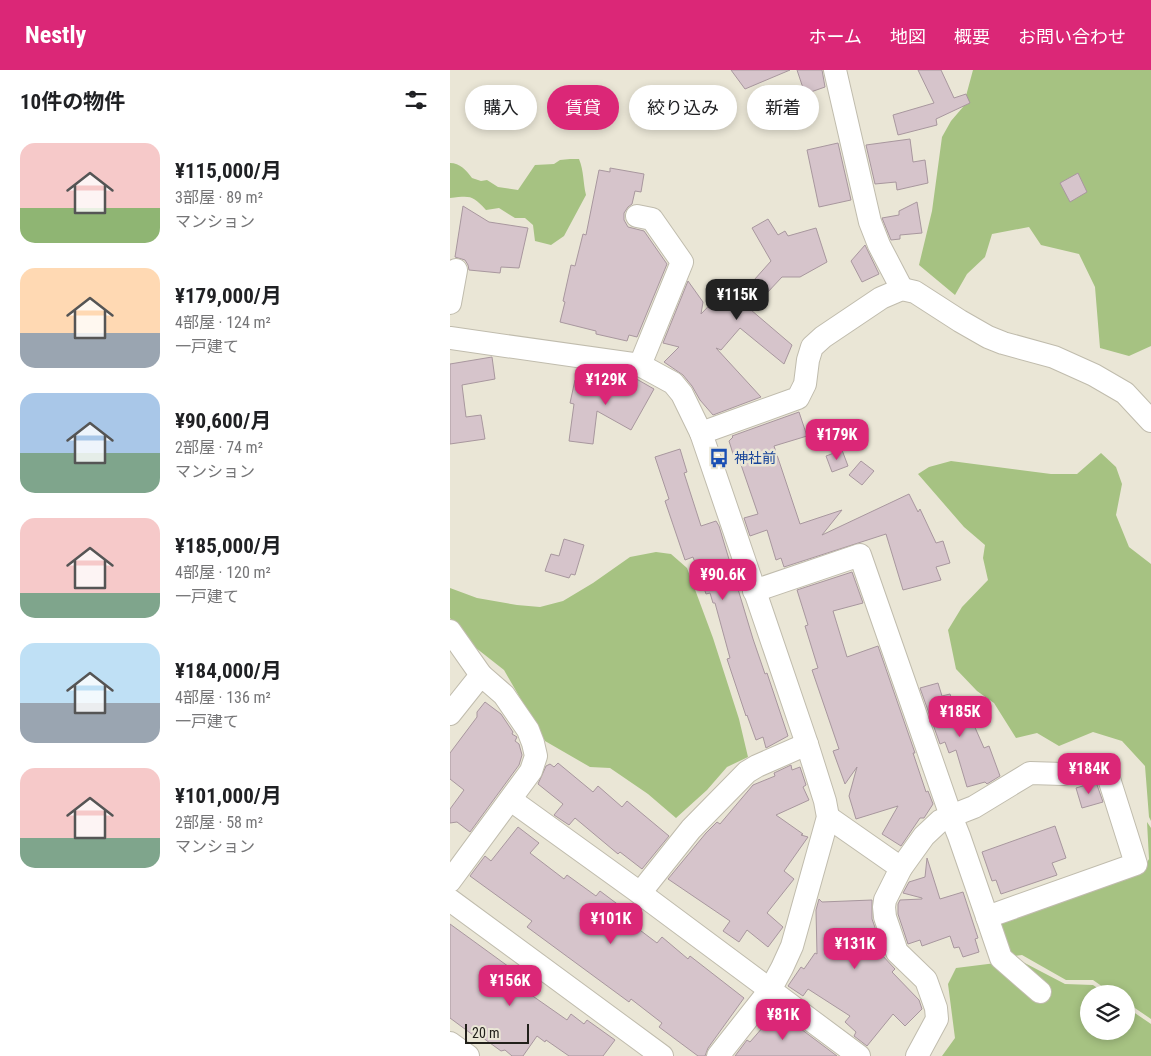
<!DOCTYPE html>
<html lang="ja">
<meta charset="utf-8">
<style>
:root{--surface:#fff;--page:#f6f6f6;--text:#202124;--muted:#757577;--accent:#db2777}
body{margin:0;font-family:"Roboto Condensed","Noto Sans JP",sans-serif;background:var(--page);color:var(--text);height:100vh;display:flex;flex-direction:column;font-size:19px;white-space:nowrap}
*{box-sizing:border-box;margin:0}
p{font-size:16px;color:var(--muted)}
.icon{flex:none;width:28px;height:28px;fill:none;stroke:currentColor;stroke-width:2;stroke-linecap:round;stroke-linejoin:round}
.map{position:relative;flex:1;overflow:hidden}
.sheet{display:flex;flex-direction:column;background:var(--surface);width:450px}
.sheet>*{flex:none}
.top-card{position:absolute;left:15px;top:15px;width:475px;height:45px;display:flex;gap:10px}
.controls{position:absolute;left:630px;top:915px;display:grid;gap:10px}
.controls a{display:grid;place-items:center;width:55px;height:55px;border-radius:50%;background:var(--surface);box-shadow:0 2px 8px #0003;font-size:25px}
.scale{position:absolute;left:15px;bottom:12px;width:64px;box-sizing:border-box;padding-left:5px;border:2px solid #21201a;border-top:0;font-size:14px;line-height:18px;white-space:nowrap;color:#21201a;-webkit-text-stroke:4px #eae6d6;paint-order:stroke}
.price{position:absolute;translate:-50% -42px;padding:0 11px;border-radius:10px;background:var(--accent);color:#fff;font-size:16px;line-height:32px;filter:drop-shadow(0 1px 2px #0008)}
.price::after{content:'';position:absolute;left:50%;top:30px;width:15px;height:11px;margin-left:-8px;background:inherit;clip-path:polygon(0 0,100% 0,50% 100%)}
.price.selected{background:#222;color:#fff}
ul{padding:0;list-style:none}
li{display:flex;align-items:center;gap:15px;height:125px;padding:0 20px}
li span{display:grid;place-items:center;flex:none;width:140px;height:100px;border-radius:15px;color:#555}
li>.icon{margin-inline-start:auto}
span .icon{width:60px;height:60px;fill:#fffc;stroke-width:1}
li b{font-size:21px}
h2{display:flex;justify-content:space-between;align-items:center;height:60px;padding:0 20px;font-size:21px}
.chip{padding:0 18px;border-radius:22px;background:var(--surface);box-shadow:0 2px 8px #0003;font-size:18px;line-height:45px}
.chip.selected{background:var(--accent);color:#fff}
header{display:flex;align-items:center;gap:30px;box-sizing:border-box;height:70px;padding:0 25px;background:var(--accent);color:#fff}
header strong{font-size:24px}
nav{display:flex;gap:28px;margin-inline-start:auto;font-size:18px}
main{display:flex;flex:1;min-height:0}
.map>svg:first-child{display:block}
.green{fill:#a6c282}
.building{fill:#d6c4cb;stroke:#a8979e}
.lines{fill:none;stroke-linecap:round;stroke-linejoin:round}
.minor-casing{stroke:#c0bcad;stroke-width:24}
.minor{stroke:#fff;stroke-width:22}
.labels{text-anchor:middle;stroke-width:5;stroke-linejoin:round;paint-order:stroke}
.transit-label{font-size:14px;fill:#164399;stroke:#eae6d6;text-anchor:start}
</style>
<header>
<strong>Nestly</strong>
<nav><a>ホーム</a><a>地図</a><a>概要</a><a>お問い合わせ</a></nav>
</header>
<main>
<section class="sheet">
<h2>10件の物件<svg class="icon" aria-label="filters" viewBox="0 0 24 24"><path d="M4 7h16M4 17h16"/><circle cx="9" cy="7" r="2"/><circle cx="15" cy="17" r="2"/></svg></h2>
<ul>
<li><span style="background:linear-gradient(#f6c9c9 65%,#8fb573 0)"><svg class="icon" aria-label="home" viewBox="0 0 24 24"><path d="M3 11l9-7 9 7M6 9v11h12V9"/></svg></span><div><b>¥115,000/月</b><p>3部屋 · 89 m²</p><p>マンション</p></div></li>
<li><span style="background:linear-gradient(#ffd9b3 65%,#9aa5b1 0)"><svg class="icon" aria-label="home" viewBox="0 0 24 24"><path d="M3 11l9-7 9 7M6 9v11h12V9"/></svg></span><div><b>¥179,000/月</b><p>4部屋 · 124 m²</p><p>一戸建て</p></div></li>
<li><span style="background:linear-gradient(#a9c7e8 60%,#7fa58c 0)"><svg class="icon" aria-label="home" viewBox="0 0 24 24"><path d="M3 11l9-7 9 7M6 9v11h12V9"/></svg></span><div><b>¥90,600/月</b><p>2部屋 · 74 m²</p><p>マンション</p></div></li>
<li><span style="background:linear-gradient(#f6c9c9 75%,#7fa58c 0)"><svg class="icon" aria-label="home" viewBox="0 0 24 24"><path d="M3 11l9-7 9 7M6 9v11h12V9"/></svg></span><div><b>¥185,000/月</b><p>4部屋 · 120 m²</p><p>一戸建て</p></div></li>
<li><span style="background:linear-gradient(#bfe0f5 60%,#9aa5b1 0)"><svg class="icon" aria-label="home" viewBox="0 0 24 24"><path d="M3 11l9-7 9 7M6 9v11h12V9"/></svg></span><div><b>¥184,000/月</b><p>4部屋 · 136 m²</p><p>一戸建て</p></div></li>
<li><span style="background:linear-gradient(#f6c9c9 70%,#7fa58c 0)"><svg class="icon" aria-label="home" viewBox="0 0 24 24"><path d="M3 11l9-7 9 7M6 9v11h12V9"/></svg></span><div><b>¥101,000/月</b><p>2部屋 · 58 m²</p><p>マンション</p></div></li>
</ul>
</section>
<div class="map">
<svg width="701" height="986" viewBox="0 0 701 986">
<rect width="100%" height="100%" fill="#eae6d6"/>
<!-- green -->
<g class="green">
<polygon points="523,0 701,0 701,276 679,286 650,278 645,217 629,184 591,175 579,157 542,164 535,187 517,204 505,225 469,195 482,141 492,67 501,51 513,37"/>
<path d="M120 89H129C134 101 133 113 136 125L114 166 101 175 85 171 83 155 75 148H65L49 138 36 140C22 125 21 126 0 128V93C10 93 16 100 22 108L31 111 37 110 48 117 68 120 85 95 104 94 110 90Z"/>
<polygon points="651,383 666,397 672,414 666,445 679,477 701,494 701,751 699,747 695,696 672,671 643,662 609,676 587,663 566,668 544,633 527,621 506,599 498,560 512,537 538,510 533,488 535,475 514,457 468,404 479,397 501,391 601,404 627,404"/>
<polygon points="206,482 221,484 237,498 263,568 289,649 298,687 277,697 257,720 226,748 198,724 160,698 140,697 95,671 54,600 26,578 0,548 0,518 27,528 67,535 90,537 113,531 143,513 180,487"/>
<polygon points="697,752 701,758 701,949 676,932 676,924 663,924 643,910 616,910 572,885 557,887 547,849 693,799 699,789"/>
<polygon points="569,890 615,914 643,915 656,924 639,924 639,961 676,961 676,937 701,954 701,986 492,986 505,968 498,914 506,898"/>
</g>
<!-- building -->
<g class="building">
<polygon points="281,0 340,0 295,19"/>
<polygon points="347,0 372,0 375,17 355,24"/>
<polygon points="468,0 491,0 504,28 516,24 520,33 486,49 487,55 448,65 443,45 484,33"/>
<polygon points="460,69 463,92 475,90 478,113 447,120 446,112 425,114 416,75"/>
<polygon points="388,73 401,130 369,137 357,80"/>
<polygon points="160,98 194,104 191,122 185,121 182,134 178,137 174,143 174,150 178,157 194,161 217,194 187,267 179,265 177,271 146,264 146,261 110,252 115,232 113,231 121,195 125,196 133,164 136,165 149,100 160,102"/>
<polygon points="628,103 637,122 620,132 610,113"/>
<polygon points="467,132 472,163 450,165 450,169 441,170 432,148 449,145 449,141"/>
<polygon points="13,136 39,152 78,158 69,198 51,197 50,203 19,200 18,195 15,190 5,187"/>
<polygon points="318,149 328,165 335,161 338,166 366,158 377,192 350,207 332,207 301,240 342,275 334,294 290,258 271,280 266,278 311,327 263,345 250,330 242,316 233,305 214,292 229,277 213,273 238,211 253,232 251,244 276,218 288,228 321,191 302,158"/>
<polygon points="415,175 429,204 412,212 401,191"/>
<polygon points="42,287 45,309 12,315 16,347 31,345 35,369 0,374 0,294"/>
<polygon points="177,306 183,307 204,319 181,360 147,341 143,374 119,371 124,334 120,333 125,310 170,320"/>
<polygon points="349,342 357,366 324,376 350,454 392,440 372,465 459,424 468,442 470,439 486,473 493,471 500,493 486,497 491,510 453,520 436,464 334,497 331,488 326,490 317,460 300,466 294,448 308,444 288,386 284,387 279,371 283,367 282,366"/>
<polygon points="230,379 237,402 234,403 251,456 266,451 269,456 303,569 315,604 317,603 338,666 316,678 313,667 306,670 297,645 296,646 277,589 280,588 265,533 263,533 260,523 256,524 243,487 235,490 215,431 219,429 205,387"/>
<polygon points="392,380 398,396 382,402 376,386"/>
<polygon points="411,391 424,401 412,415 399,405"/>
<polygon points="114,469 134,475 125,505 121,504 119,508 95,501 101,484 109,486"/>
<polygon points="402,502 413,533 383,541 397,587 428,576 465,683 463,683 476,722 478,721 483,734 474,748 470,748 451,776 432,764 448,736 406,749 399,726 407,697 395,714 383,681 389,679 362,600 368,598 355,556 358,555 347,520"/>
<polygon points="488,613 492,626 500,624 508,647 513,645 518,655 523,653 534,678 539,676 550,706 537,714 535,712 517,717 506,680 499,683 495,672 490,674 470,618"/>
<polygon points="35,632 51,644 63,662 62,664 67,667 65,671 69,674 72,685 69,695 20,762 7,752 0,753 0,739 14,720 0,709 0,683 27,647 27,642"/>
<polygon points="108,693 143,722 148,716 172,737 177,731 219,766 192,799 170,782 168,784 125,748 119,755 104,745 113,734 88,714 96,696 100,694 104,697"/>
<polygon points="341,695 342,700 350,697 356,715 353,717 359,730 326,745 353,764 351,765 358,767 334,801 344,809 317,843 333,857 318,877 297,860 289,872 273,861 280,851 218,809 256,763 267,752 270,754 303,715 325,706 324,703"/>
<polygon points="646,712 653,732 632,738 626,718"/>
<polygon points="605,756 616,788 602,793 607,805 551,824 546,810 542,811 532,782"/>
<polygon points="68,757 89,773 80,783 114,809 117,805 146,826 150,821 174,839 170,845 207,873 212,867 238,889 240,886 294,928 258,978 255,986 248,986 209,957 212,953 181,929 179,932 77,857 82,851 20,806 35,786 41,791"/>
<polygon points="477,788 490,829 513,822 528,868 525,869 529,882 513,887 509,877 504,878 500,866 472,876 470,870 458,874 448,844 448,834 450,830 472,829 472,828 453,823 459,812 475,807"/>
<polygon points="369,829 372,832 422,830 422,849 434,883 431,884 445,899 442,902 469,930 472,939 455,956 443,944 417,976 404,966 406,962 395,952 400,946 358,919 353,926 338,916 351,897 354,899 365,883 367,884 366,840"/>
<polygon points="0,854 77,910 74,914 80,919 77,922 117,950 121,944 134,954 137,950 165,970 153,986 119,986 96,970 95,972 87,966 73,986 62,986 55,980 51,981 29,965 27,968 0,948"/>
<polygon points="327,941 387,986 285,986 297,970 300,972"/>
</g>
<g class="lines">
<defs>
<g id="minor">
<polyline points="385,0 420,152 429,175 452,219"/>
<polyline points="187,146 202,149 232,192 190,295"/>
<polyline points="0,233 6,200"/>
<polyline points="0,268 190,295 223,313 232,324 251,363 357,674 375,731 378,747 342,876 332,898 320,920 268,986"/>
<polyline points="251,363 348,328 355,314 358,290 362,277 373,267 431,228 452,219 465,222 510,251 538,267 553,273 604,287 644,305 675,323 701,351"/>
<polyline points="304,521 410,485 501,746 524,737 580,703 613,704 655,696 686,794 537,847 509,766 501,746 490,751 474,766 451,798 435,830 434,837 435,847 447,882 476,910 486,938 487,949 467,986"/>
<polyline points="0,561 31,605"/>
<polyline points="0,644 31,605 54,625 78,660 83,673 86,686 81,701 0,811"/>
<polyline points="61,730 190,823 409,986"/>
<polyline points="378,747 451,798"/>
<polyline points="190,823 241,759 297,702 307,696 357,674"/>
<polyline points="0,830 212,986"/>
<polyline points="537,847 551,888 590,922"/>
<polyline points="0,973 18,986"/>
</g>
</defs>
<!-- minor casing -->
<use href="#minor" class="minor-casing"/>
<!-- minor -->
<use href="#minor" class="minor"/>
</g>
<!-- icons -->
<defs>
<symbol id="bus-bare" viewBox="-9 -9 18 18"><path d="M-5-6H5V4H4V6H2V4H-2V6H-4V4H-5ZM-3.5-4V0h7V-4ZM-3.5 1.2v1.5H-2V1.2ZM2 1.2v1.5H3.5V1.2Z" fill="#1a4fb4" stroke="#eae6d6" stroke-width="2.5" paint-order="stroke"/></symbol>
</defs>
<g fill-rule="evenodd">
<use href="#bus-bare" x="255" y="374" width="28" height="28"/>
</g>
<g class="labels">
<!-- transit labels -->
<g class="transit-label">
<text x="284" y="393">神社前</text>
</g>
</g>
</svg>
<div class="controls">
<a><svg class="icon" aria-label="layers" viewBox="0 0 24 24"><path d="M12 4l9 5-9 5-9-5zM3 14l9 5 9-5"/></svg></a>
</div>
<div class="scale">20 m</div>
<b class="price selected" style="left:287px;top:251px">¥115K</b>
<b class="price" style="left:156px;top:336px">¥129K</b>
<b class="price" style="left:387px;top:391px">¥179K</b>
<b class="price" style="left:273px;top:531px">¥90.6K</b>
<b class="price" style="left:510px;top:668px">¥185K</b>
<b class="price" style="left:639px;top:725px">¥184K</b>
<b class="price" style="left:161px;top:875px">¥101K</b>
<b class="price" style="left:405px;top:900px">¥131K</b>
<b class="price" style="left:60px;top:937px">¥156K</b>
<b class="price" style="left:333px;top:971px">¥81K</b>
<div class="top-card">
<a class="chip">購入</a>
<a class="chip selected">賃貸</a>
<a class="chip">絞り込み</a>
<a class="chip">新着</a>
</div>
</div>
</main>
